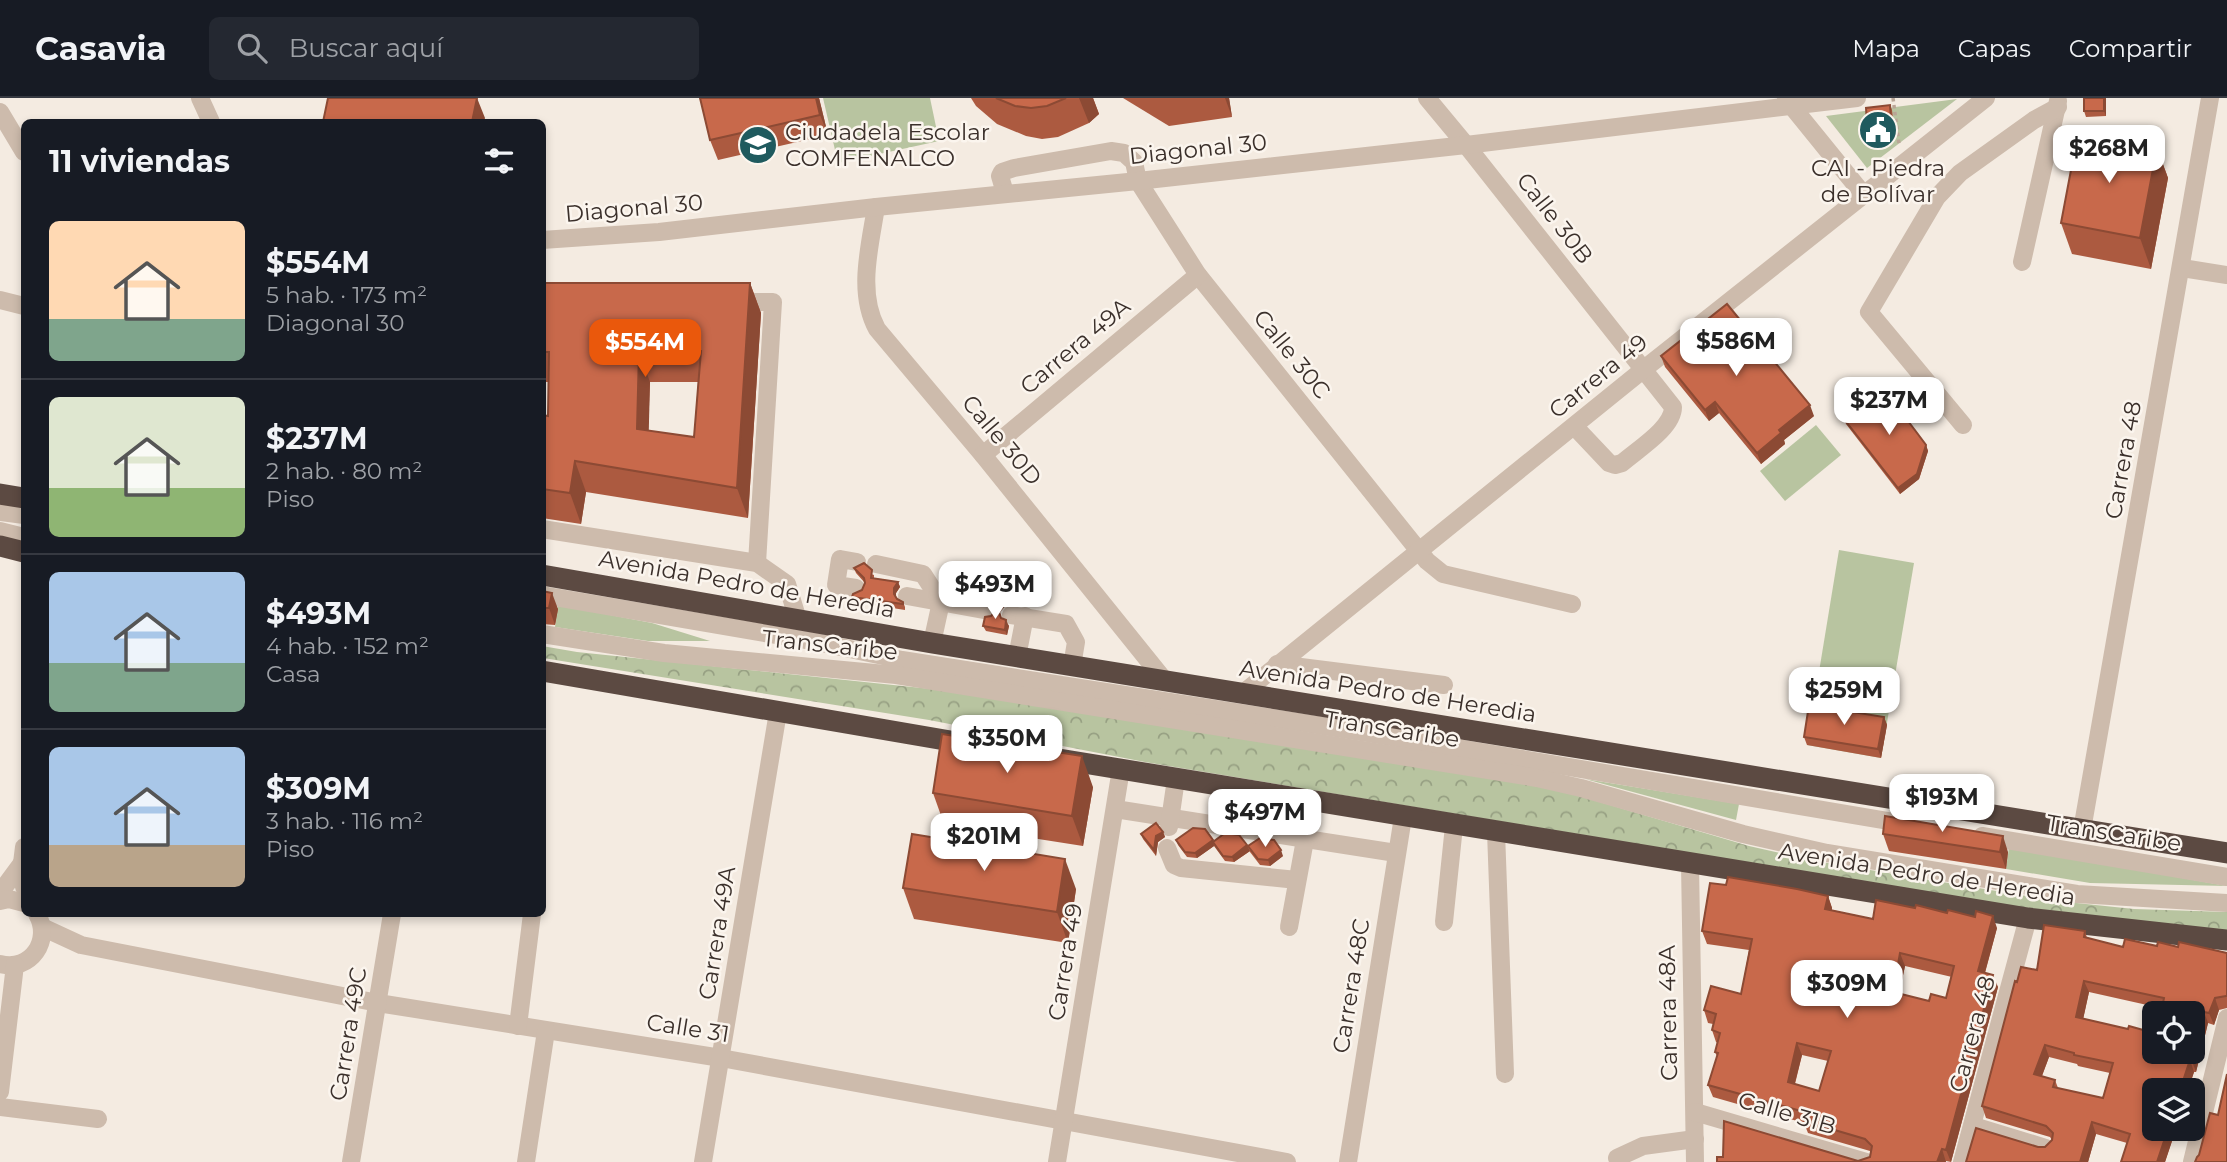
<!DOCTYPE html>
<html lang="es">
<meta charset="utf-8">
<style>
:root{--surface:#171b24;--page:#242831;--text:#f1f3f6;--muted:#9ea1a6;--line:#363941;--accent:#ea580c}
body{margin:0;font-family:Montserrat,sans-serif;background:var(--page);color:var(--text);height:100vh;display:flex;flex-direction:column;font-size:26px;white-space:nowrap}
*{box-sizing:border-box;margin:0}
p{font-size:23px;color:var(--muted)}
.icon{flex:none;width:38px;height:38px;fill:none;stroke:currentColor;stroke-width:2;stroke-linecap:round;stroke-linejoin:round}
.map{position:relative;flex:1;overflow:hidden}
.drawer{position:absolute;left:21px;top:21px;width:525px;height:798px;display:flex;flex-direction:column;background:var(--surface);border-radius:10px;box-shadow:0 4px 10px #0003}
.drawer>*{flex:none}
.fabs{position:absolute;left:2142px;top:903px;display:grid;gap:14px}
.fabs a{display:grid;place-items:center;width:63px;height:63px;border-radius:10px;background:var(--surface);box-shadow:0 4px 10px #0003;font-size:35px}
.price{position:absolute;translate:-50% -60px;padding:0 16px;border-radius:14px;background:#fff;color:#222;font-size:23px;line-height:46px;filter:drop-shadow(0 2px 4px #0008)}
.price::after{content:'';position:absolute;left:50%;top:42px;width:21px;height:16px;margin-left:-10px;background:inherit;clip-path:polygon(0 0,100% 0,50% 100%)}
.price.selected{background:var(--accent);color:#fff}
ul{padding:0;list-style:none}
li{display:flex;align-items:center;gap:21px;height:175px;padding:0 28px}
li+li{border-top:2px solid var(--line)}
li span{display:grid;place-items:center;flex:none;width:196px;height:140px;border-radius:10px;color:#555}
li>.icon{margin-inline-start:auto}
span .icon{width:84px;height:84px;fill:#fffc;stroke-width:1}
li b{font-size:30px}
h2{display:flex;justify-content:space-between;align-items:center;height:84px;padding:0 28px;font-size:30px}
header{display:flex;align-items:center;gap:42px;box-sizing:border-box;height:98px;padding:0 35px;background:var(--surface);border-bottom:2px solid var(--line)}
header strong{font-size:33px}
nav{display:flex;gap:38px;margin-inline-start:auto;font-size:24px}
.search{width:490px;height:63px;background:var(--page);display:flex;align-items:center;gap:18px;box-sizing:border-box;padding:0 24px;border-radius:10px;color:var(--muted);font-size:26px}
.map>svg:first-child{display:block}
.green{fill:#b8c4a0}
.forest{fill:url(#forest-crowns)}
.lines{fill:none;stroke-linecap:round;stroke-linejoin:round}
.path{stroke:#b9a596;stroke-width:3.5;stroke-dasharray:3.5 3.5;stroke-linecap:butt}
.minor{stroke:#cdbbac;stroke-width:18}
.highway{stroke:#5c4a42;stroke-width:21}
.wall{fill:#ac5a40;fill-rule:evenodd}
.shaded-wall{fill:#8c4a34}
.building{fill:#c8694b;stroke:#8c4a34;stroke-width:2;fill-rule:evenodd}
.labels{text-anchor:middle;stroke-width:5;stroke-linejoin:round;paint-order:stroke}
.poi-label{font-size:23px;fill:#3b302b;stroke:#fbf5ee;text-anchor:start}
.street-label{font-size:23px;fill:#3b302b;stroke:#fbf5ee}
</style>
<header>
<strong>Casavia</strong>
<div class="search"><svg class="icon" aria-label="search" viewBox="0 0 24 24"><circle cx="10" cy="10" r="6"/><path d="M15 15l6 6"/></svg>Buscar aquí</div>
<nav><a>Mapa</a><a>Capas</a><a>Compartir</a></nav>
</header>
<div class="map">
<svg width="2227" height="1064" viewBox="0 0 2227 1064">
<defs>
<pattern id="forest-crowns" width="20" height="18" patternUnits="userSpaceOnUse" patternTransform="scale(1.75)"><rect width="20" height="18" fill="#b8c4a0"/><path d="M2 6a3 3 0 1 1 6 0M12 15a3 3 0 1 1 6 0" fill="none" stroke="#97a083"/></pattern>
</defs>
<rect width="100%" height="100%" fill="#f4ebe1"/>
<!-- green -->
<g class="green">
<polygon points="823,0 930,0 939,43 838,65"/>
<polygon points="1957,1 1867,70 1826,18"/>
<polygon points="1816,327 1841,357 1785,403 1760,373"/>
<polygon points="1839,452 1914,465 1881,660 1807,647"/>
<polygon points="558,507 652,525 710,543 648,543 555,529"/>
<polygon points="1585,681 1739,706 1736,722"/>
<polygon points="2009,749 2227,788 2090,785 2006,771"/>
</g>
<!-- forest -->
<polygon class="forest" points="542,548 577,554 960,594 1532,684 1749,748 1810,762 2057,803 2134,811 2227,814 2227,834 1995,806 1145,664 929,622 543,560"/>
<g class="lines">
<!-- path -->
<polyline class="path" points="1893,0 1899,46"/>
<!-- minor -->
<g class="minor">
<polyline points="200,0 211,24"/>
<path d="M1427 0 1466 47 1673 309C1673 330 1638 351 1622 365L1615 367 1609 365 1575 329"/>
<polyline points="1786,1 1863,96"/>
<polyline points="0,14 24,54"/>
<polyline points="1005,95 1000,78 1002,74 1014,70 1111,53 1124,55 1134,64 1138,83 1198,177 1427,463 1443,476 1572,506"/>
<path d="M876 109C870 148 857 194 877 231L983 357 1165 583"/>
<polyline points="542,142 659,134 876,109 1138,83 1466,47 1857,0"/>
<polyline points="2022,164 2058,3"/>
<polyline points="2182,170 2227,177"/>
<polyline points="0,202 24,208"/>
<polyline points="734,204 773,204 757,465"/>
<polyline points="1963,327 1869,214 1937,99 1960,75 2034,22 2058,9"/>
<polyline points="983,357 1198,177"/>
<polyline points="0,414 24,417"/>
<polyline points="542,431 757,465 787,486 798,522"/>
<polyline points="0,433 24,439"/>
<polyline points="876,466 923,476 941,504 932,545"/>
<polyline points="856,490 836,487 840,461 857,464"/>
<polyline points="542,497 817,544 902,562 1368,635 1906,726"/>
<polyline points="907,498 989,513"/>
<polyline points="1011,517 1066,526 1076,544 1072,568"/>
<polyline points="542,536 664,555 896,577 1537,680 1581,690 1743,736 1827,755 2077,796 2227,805"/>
<polyline points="1017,559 1025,518"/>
<polyline points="1277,566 1444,587"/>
<polyline points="1242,596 1644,271 1986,0"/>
<polyline points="1115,711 1396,755"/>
<polyline points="1169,729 1176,681"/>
<polyline points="2082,732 2210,0"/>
<polyline points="1496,734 1505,976"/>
<polyline points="1982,738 2227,779"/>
<polyline points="24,749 22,765 24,789"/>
<polyline points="1167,750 1174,767 1181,770 1297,782"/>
<polyline points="1690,766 1695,1064"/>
<polyline points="0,795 22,765"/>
<polyline points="0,803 9,801 24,805"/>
<polyline points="1444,824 1454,728"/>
<polyline points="42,829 81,847 378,905 721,960 1287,1064"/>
<polyline points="1289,829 1312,704"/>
<path d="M0 866C31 874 52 842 37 816"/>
<polyline points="518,928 532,816"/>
<polyline points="0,994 15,867"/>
<polyline points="0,1009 98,1021"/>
<polyline points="1695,1014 1866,1064"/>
<polyline points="1974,1028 2046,1050"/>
<polyline points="1617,1060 1643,1048 1695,1041"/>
<polyline points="351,1064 392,816"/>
<polyline points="526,1064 546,933"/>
<polyline points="703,1064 778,614"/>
<polyline points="1057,1064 1121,671"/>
<polyline points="1348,1064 1403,719"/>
<polyline points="1962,1064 2028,820"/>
<polyline points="2192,1064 2227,920"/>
</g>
<!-- highway -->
<g class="highway">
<polyline points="0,396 24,400"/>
<polyline points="0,448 24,454"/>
<polyline points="542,477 932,545 2227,755"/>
<polyline points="542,573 968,646"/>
<polyline points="1059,661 2028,820 2227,842"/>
</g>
</g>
<!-- wall -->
<g class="wall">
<polygon points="700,0 819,0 828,37 718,62 710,42"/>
<polygon points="971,0 1093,0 1099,16 1089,25 1058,39 1042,41 1026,38 997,26 976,8"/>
<polygon points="1123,0 1229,0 1232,19 1169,28"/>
<polygon points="2084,0 2106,0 2106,18 2086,19 2084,13"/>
<polygon points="1890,7 1892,12 1894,28 1869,31 1867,25"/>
<polygon points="2157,50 2168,80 2151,171 2072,156 2061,125"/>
<path d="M542 185H750L761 215 748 420 586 394 581 426 542 420V317L548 318V284H542ZM650 284H698L694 339 648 333Z"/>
<polygon points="1661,258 1814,318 1784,342 1785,346 1761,366 1719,315 1709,323 1665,269"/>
<polygon points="1844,321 1926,347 1928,353 1919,381 1900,396 1846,326"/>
<polygon points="854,470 874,477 874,480 898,484 900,489 896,495 896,499 903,504 905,509 905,512 854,504 852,499 862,492 865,485 856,475"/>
<polygon points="1012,489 1014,495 1012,506 1006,507 1000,514 997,505 991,502 989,496"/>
<polygon points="542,493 558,511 555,527 542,526"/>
<polygon points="1001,520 1009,528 1007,537 986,533 983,528"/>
<polygon points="1884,619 1887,627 1881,660 1807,647 1804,639"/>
<polygon points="1093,689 1083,748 944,726 933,695"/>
<polygon points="1163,734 1165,739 1158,744 1156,758 1143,741 1141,736"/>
<polygon points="1883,736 2008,754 2006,771 1889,753"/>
<polygon points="1176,742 1213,744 1247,747 1250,753 1234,764 1225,763 1214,748 1197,760 1187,759 1178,747"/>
<polygon points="1248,748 1283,758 1270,768 1260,767 1250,754"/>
<polygon points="903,790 1076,791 1068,845 914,821"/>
<path d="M1828 798 1832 810V812L1873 821 1997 830 1985 875 1998 889 1951 1064 1946 1063V1064H1717L1858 1063 1870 1059 1871 1055 1870 1053 1808 1035 1804 1025 1713 999 1708 987 1717 958 1715 954 1718 945 1716 944 1712 932 1713 926 1708 925 1704 912 1741 896 1749 852 1707 846 1702 833ZM1905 868 1952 879 1946 900 1929 903 1899 895ZM1802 957 1828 963 1819 993 1795 986Z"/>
<path d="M2085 833 2087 840 2123 849 2157 848 2178 849 2227 855V910L2219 912 2214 927 2208 925 2196 974H2194L2188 992H2154V1031H2176L2165 1064 2127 1045 2096 1036 2088 1064H1966L2038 1049H2045L2052 1042 2050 1039 1986 1020 1982 1008 2017 884 2037 872ZM2089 894 2165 911 2154 954 2083 921ZM2049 959 2077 966 2078 968 2110 975 2103 1000 2058 990 2055 982 2042 978Z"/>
</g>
<!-- shaded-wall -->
<g class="shaded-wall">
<polygon points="477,0 485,20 484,24 472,24"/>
<polygon points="816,0 819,0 828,37 820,17"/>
<polygon points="1079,0 1093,0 1099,16 1089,25"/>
<polygon points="1225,0 1229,0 1232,19"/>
<polygon points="2104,0 2106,0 2106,18 2104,13"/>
<polygon points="2157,50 2168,80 2151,171 2140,140"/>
<polygon points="750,185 761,215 748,420 737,390"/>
<polygon points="639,254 650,284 648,362 637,331"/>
<polygon points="1715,304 1719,315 1709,323 1705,312"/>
<polygon points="1810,307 1814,318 1784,342 1785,346 1761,366 1757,355 1779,332"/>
<polygon points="1926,347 1928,353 1919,381 1900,396 1898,390"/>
<polygon points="575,363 586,394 581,426 570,395"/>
<polygon points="898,484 900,489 896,495 896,501 894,496 894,490"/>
<polygon points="1012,489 1014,495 1012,506 1010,500"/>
<polygon points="552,495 558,511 555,527 549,510"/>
<polygon points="1004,501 1006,507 1000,514 998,508"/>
<polygon points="1006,522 1009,528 1007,537 1005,532"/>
<polygon points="1884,619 1887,627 1881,660 1878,651"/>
<polygon points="1082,658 1093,689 1083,748 1072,718"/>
<polygon points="1163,734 1165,739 1158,744 1156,758 1154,752 1156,738"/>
<polygon points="2003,738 2008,754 2006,771 2000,754"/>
<polygon points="1213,742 1214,748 1197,760 1195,755"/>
<polygon points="1247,747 1250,753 1234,764 1232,759"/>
<polygon points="1281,752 1283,758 1270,768 1268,762"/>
<polygon points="1065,761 1076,791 1068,845 1057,814"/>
<polygon points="1828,798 1832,810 1829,823 1825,811"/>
<polygon points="1993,818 1997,830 1982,885 1978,873"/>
<polygon points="1900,855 1905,868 1897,906 1893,894"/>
<polygon points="1993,877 1998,889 1951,1064 1946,1052"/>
<polygon points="2084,883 2089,894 2081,931 2076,919"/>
<polygon points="2215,900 2219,912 2214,927 2209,915"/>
<polygon points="2204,914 2208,925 2196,974 2192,963"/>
<polygon points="1797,945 1802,957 1792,996 1788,984"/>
<polygon points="2045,947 2049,959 2038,988 2034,976"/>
<polygon points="2190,962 2194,974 2188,992 2180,992"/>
<polygon points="2092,1024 2096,1036 2088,1064 2080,1064"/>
<polygon points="2168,1031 2176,1031 2165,1064 2157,1064"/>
<polygon points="1942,1051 1946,1064 1937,1064"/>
</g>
<!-- building -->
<g class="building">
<polygon points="328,0 477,0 472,24 323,24"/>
<polygon points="700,0 816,0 820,17 710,42"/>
<polygon points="996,0 1066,0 1047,8 1031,10 1015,8"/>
<rect x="2084" y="0" width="20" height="13"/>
<polygon points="1890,7 1891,22 1867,25 1866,10"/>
<polygon points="2078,35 2157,50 2140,140 2061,125"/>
<path d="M542 185H750L737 390 575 363 570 395 542 391V317L548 318 549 254H542ZM701 253 694 339 637 331 639 254Z"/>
<polygon points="1727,206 1810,307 1779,332 1781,335 1757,355 1715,304 1705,312 1661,258"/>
<polygon points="1884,291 1926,347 1917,376 1898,390 1844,321"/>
<polygon points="864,465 872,472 871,480 898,484 894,490 894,496 897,501 903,504 903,506 852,499 853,496 862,492 865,485 864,480 854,470"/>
<polygon points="991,485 1012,489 1010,500 1004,501 998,508 995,499 989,496"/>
<polygon points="542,493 552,495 549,510 542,510"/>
<polygon points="998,511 1001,520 1006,522 1005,532 983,528 985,519 991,518"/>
<polygon points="1809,607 1884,619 1878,651 1804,639"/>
<polygon points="942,636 1082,658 1072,718 933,695"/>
<polygon points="1885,718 2003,738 2000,754 1883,736"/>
<polygon points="1156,725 1163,734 1156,738 1154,752 1141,736"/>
<polygon points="1193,730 1205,731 1213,742 1195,755 1185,754 1176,742"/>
<polygon points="1225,735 1239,737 1247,747 1232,759 1223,758 1213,744"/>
<polygon points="912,736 1065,761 1057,814 903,790"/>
<polygon points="1260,740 1274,742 1281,752 1268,762 1258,761 1248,748"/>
<path d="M1728 779 1797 791 1828 798 1825 811 1873 821 1876 802 1915 810 1916 807 1947 815 1948 812 1975 819 1976 813 1993 818 1978 873 1993 877 1946 1052 1942 1051 1937 1064H1717V1059H1723L1724 1023 1858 1063 1870 1059 1872 1048 1865 1041 1804 1023H1826V1020L1708 987 1718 955 1715 954 1720 935 1712 932 1716 916 1704 912 1711 888 1741 896 1752 841 1702 833 1710 785 1726 787ZM1900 855 1954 868 1946 900 1931 896 1929 903 1893 894ZM1797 945 1831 953 1819 993 1788 984Z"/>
<path d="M2044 827 2085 833 2084 839 2123 849 2125 841 2157 848 2158 844 2178 849 2179 844 2227 855V898H2226L2215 900 2209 915 2204 914 2192 963 2190 962 2180 992H2154V1031H2168L2157 1064H2121L2130 1036 2092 1024 2080 1064H1966L1976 1030 2038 1049H2045L2052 1042 2053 1035 2046 1028 1982 1008 2015 883 2017 884 2021 869 2037 872ZM2084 883 2164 900 2163 905 2167 906 2164 915H2193V954H2154V935L2129 928 2128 931 2076 919ZM2045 947 2074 955V957L2113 965 2103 1000 2053 989 2055 982 2034 976Z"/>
<polygon points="2227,976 2227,1064 2195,1064 2197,1059 2199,1057 2210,1015 2218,1017"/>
</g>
<!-- icons -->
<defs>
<symbol id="civic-disc" viewBox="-11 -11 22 22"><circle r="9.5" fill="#1f5a5e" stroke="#fbf5ee"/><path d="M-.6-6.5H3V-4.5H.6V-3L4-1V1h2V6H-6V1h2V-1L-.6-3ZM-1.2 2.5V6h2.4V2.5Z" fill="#fff"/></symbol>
<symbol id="school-disc" viewBox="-11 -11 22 22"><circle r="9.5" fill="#1f5a5e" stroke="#fbf5ee"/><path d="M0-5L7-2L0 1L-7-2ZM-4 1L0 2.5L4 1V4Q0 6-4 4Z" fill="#fff"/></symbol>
</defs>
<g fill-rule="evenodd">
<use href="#civic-disc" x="1856" y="10" width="44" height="44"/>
<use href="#school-disc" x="736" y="25" width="44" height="44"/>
</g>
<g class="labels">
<!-- poi labels -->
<g class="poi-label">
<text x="785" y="42">Ciudadela Escolar<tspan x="785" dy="26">COMFENALCO</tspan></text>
<text x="1878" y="78" text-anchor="middle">CAI - Piedra<tspan x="1878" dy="26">de Bolívar</tspan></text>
</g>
<!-- street labels -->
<g class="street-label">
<text transform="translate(1198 51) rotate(-6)" y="8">Diagonal 30</text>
<text transform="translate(634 110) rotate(-5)" y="8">Diagonal 30</text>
<text transform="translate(1555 120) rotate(52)" y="8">Calle 30B</text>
<text transform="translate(1075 248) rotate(-40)" y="8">Carrera 49A</text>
<text transform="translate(1292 256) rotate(51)" y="8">Calle 30C</text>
<text transform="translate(1598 278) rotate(-39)" y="8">Carrera 49</text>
<text transform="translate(1002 342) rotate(50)" y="8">Calle 30D</text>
<text transform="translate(2123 362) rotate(-80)" y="8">Carrera 48</text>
<text transform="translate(747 486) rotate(10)" y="8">Avenida Pedro de Heredia</text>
<text transform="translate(830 547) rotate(6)" y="8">TransCaribe</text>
<text transform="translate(1388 593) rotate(9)" y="8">Avenida Pedro de Heredia</text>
<text transform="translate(1392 631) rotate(9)" y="8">TransCaribe</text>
<text transform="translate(2114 735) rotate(9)" y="8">TransCaribe</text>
<text transform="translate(1927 776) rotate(9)" y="8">Avenida Pedro de Heredia</text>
<text transform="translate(717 835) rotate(-81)" y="8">Carrera 49A</text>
<text transform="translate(1065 864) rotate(-81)" y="8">Carrera 49</text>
<text transform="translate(1351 888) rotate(-81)" y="8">Carrera 48C</text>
<text transform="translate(1668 915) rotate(-91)" y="8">Carrera 48A</text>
<text transform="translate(688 930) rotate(9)" y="8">Calle 31</text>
<text transform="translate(348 936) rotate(-81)" y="8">Carrera 49C</text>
<text transform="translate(1972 936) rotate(-75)" y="8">Carrera 48</text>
<text transform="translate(1787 1015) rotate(16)" y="8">Calle 31B</text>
</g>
</g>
</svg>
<div class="fabs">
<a><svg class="icon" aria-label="locate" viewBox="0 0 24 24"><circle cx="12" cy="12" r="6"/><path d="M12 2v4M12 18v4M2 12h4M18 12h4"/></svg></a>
<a><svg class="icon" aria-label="layers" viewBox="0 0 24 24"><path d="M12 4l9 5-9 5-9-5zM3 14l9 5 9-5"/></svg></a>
</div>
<b class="price" style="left:2109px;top:87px">$268M</b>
<b class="price" style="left:1736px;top:280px">$586M</b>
<b class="price selected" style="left:645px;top:281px">$554M</b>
<b class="price" style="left:1889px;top:339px">$237M</b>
<b class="price" style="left:995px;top:523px">$493M</b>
<b class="price" style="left:1844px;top:629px">$259M</b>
<b class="price" style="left:1007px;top:677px">$350M</b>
<b class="price" style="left:1942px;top:736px">$193M</b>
<b class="price" style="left:1265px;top:751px">$497M</b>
<b class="price" style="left:984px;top:775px">$201M</b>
<b class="price" style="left:1847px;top:922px">$309M</b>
<section class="drawer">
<h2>11 viviendas<svg class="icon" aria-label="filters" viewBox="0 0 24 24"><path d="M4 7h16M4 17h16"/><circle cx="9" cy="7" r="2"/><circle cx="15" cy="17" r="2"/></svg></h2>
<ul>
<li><span style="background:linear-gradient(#ffd9b3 70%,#7fa58c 0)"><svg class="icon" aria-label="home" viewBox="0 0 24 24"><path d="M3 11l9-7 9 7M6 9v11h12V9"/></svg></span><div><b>$554M</b><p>5 hab. · 173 m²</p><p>Diagonal 30</p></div></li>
<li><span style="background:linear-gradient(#dfe7d0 65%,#8fb573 0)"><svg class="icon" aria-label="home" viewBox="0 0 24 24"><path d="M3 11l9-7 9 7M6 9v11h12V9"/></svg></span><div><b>$237M</b><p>2 hab. · 80 m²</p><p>Piso</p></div></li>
<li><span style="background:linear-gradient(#a9c7e8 65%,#7fa58c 0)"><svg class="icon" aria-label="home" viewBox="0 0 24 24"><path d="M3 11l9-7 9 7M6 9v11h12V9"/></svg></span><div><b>$493M</b><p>4 hab. · 152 m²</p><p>Casa</p></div></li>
<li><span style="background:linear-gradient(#a9c7e8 70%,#b9a48a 0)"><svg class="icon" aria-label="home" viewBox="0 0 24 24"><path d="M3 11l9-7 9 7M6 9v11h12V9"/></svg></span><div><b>$309M</b><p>3 hab. · 116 m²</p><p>Piso</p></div></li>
</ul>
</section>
</div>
